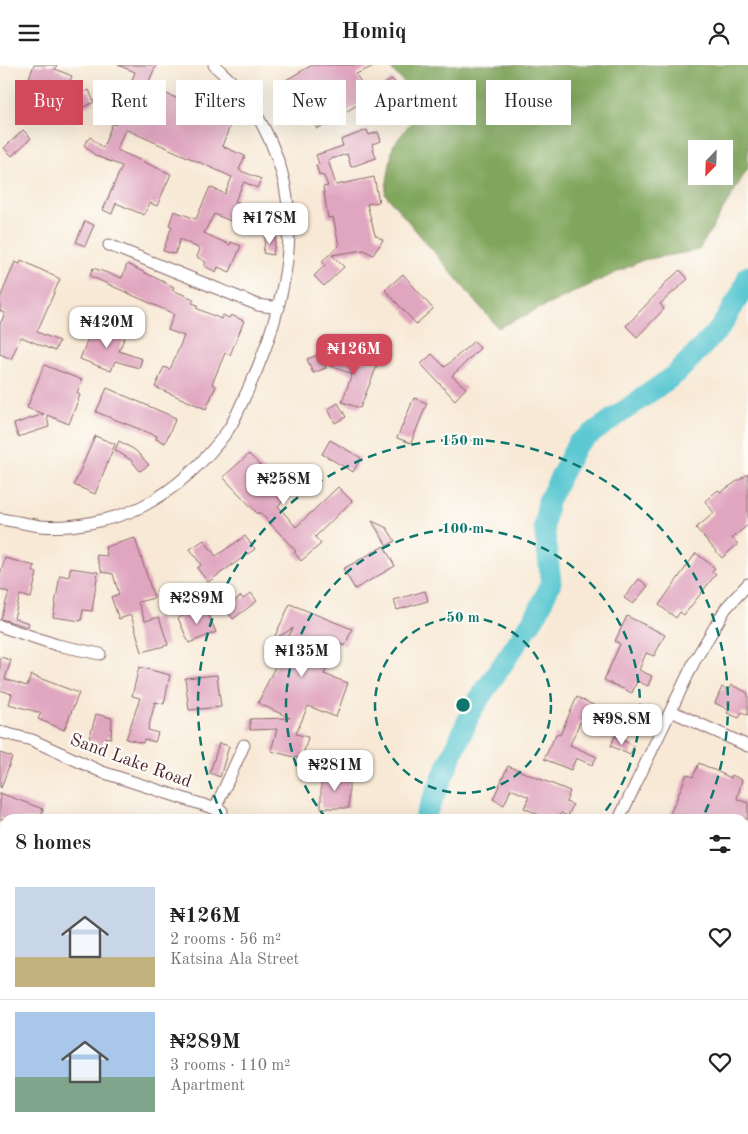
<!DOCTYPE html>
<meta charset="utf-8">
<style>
:root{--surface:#fff;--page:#f6f6f6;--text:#222;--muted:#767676;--line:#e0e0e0;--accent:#d1495b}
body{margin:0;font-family:"Old Standard TT",serif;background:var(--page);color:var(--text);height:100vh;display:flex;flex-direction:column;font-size:19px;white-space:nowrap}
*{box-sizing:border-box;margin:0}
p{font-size:16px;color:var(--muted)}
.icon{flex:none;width:28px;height:28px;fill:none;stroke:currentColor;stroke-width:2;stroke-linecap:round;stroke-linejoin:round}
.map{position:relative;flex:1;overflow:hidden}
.side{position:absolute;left:0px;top:749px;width:749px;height:321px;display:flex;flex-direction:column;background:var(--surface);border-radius:15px 15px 0 0;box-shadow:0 5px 20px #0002}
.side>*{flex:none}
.banner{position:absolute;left:15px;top:15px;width:719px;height:45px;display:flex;gap:10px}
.needle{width:32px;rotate:203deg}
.tools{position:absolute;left:688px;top:75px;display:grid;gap:10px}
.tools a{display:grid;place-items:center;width:45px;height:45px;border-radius:0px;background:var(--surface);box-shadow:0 5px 20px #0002;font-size:25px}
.price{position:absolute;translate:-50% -42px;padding:0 11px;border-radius:10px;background:#fff;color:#222;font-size:16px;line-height:32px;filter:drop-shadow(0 1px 2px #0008)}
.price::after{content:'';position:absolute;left:50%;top:30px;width:15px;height:11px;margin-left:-8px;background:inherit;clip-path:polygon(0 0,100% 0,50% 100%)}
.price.on{background:var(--accent);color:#fff}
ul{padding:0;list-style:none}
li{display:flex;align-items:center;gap:15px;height:125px;padding:0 15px}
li+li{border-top:1px solid var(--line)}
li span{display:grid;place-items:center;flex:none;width:140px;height:100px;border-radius:0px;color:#555}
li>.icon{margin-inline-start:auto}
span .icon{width:60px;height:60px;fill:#fffc;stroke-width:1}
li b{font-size:21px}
h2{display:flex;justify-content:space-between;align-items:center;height:60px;padding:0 15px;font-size:21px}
.tag{padding:0 18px;border-radius:0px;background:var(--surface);box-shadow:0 5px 20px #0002;font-size:18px;line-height:45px}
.tag.on{background:var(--accent);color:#fff}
header{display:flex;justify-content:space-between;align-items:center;height:65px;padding:0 15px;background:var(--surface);font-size:22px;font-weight:600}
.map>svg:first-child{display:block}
.forest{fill:#7fa65c;stroke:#646244;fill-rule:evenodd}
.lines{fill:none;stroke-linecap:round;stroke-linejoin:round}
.river{stroke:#5bc8d2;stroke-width:21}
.building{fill:#e0a5bf}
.minor-casing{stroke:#876667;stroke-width:13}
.minor{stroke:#fff;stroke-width:11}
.ring{fill:none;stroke:#0f766e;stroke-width:2.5;stroke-dasharray:9 6}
.labels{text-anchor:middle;stroke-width:4.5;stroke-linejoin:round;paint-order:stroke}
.street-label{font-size:18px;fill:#4a1f2b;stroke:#fdfcf7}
.centre{fill:#0f766e;stroke:#fdfcf7;stroke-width:2.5}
.ring-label{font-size:15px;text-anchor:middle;font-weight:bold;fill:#0f766e;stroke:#fdfcf7;stroke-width:4.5;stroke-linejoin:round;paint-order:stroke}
</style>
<header><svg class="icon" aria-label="menu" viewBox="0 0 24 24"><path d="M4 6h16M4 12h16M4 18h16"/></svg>Homiq<svg class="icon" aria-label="person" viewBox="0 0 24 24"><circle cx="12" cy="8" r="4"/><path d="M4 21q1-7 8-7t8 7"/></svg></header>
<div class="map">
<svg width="748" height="1069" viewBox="0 0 748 1069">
<rect width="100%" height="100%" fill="#fdfcf7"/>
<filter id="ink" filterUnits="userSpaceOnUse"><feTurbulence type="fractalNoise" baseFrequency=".02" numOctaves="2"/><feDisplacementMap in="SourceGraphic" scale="10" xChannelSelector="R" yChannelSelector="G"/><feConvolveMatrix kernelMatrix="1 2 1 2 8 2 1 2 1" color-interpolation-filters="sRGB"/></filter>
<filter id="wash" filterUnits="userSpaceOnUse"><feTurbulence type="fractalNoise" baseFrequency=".0096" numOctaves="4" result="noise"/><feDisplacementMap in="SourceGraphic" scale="20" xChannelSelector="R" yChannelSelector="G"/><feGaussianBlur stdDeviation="1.12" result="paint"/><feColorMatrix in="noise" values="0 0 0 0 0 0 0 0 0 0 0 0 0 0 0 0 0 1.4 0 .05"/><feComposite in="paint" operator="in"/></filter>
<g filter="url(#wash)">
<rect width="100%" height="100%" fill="#f8e9d6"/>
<!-- forest -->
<path class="forest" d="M387 0H748V103L699 185 643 195 498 263 385 129 393 81 425 39ZM696 84H724V111H696Z"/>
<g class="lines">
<!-- river -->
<g class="river">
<polyline points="424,754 473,643 538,547 551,517 544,461 548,436 577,379 676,309 720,263 742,227 748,211"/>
<polyline points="336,1069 337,1065"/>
</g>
</g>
<g id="blocks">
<!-- building -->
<g class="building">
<polygon points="34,0 57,0 55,4 72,11 58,46 38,38 41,33 24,26"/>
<polygon points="118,0 156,0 147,21 181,35 185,27 197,33 194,39 232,56 222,81 245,91 239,105 261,114 257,123 244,117 235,136 253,144 245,162 214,149 204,168 230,180 231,177 241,181 230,207 218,202 216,207 204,201 206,197 197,192 200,184 180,174 175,189 163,186 172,161 169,160 174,146 196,154 210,122 225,129 232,112 125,64 117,85 171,109 157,141 150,138 144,150 116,138 112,149 103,145 122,101 96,91 84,80 90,72 103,83 112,59 115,60 135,7"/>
<polygon points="312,0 376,0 356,9 369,31 392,14 398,22 387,29 391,34 380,42 376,36 368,42 364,36 317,64 307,45 315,40 306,24 288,34 296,47 288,52 275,28 277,26 274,22"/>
<polygon points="89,25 94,37 84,42 78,30"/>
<polygon points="23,65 31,73 12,91 4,83"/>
<polygon points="367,65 369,70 378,67 381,76 372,79 376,93 351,102 347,89 328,95 336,120 374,112 379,137 367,139 375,170 383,175 373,190 364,185 332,190 344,202 324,221 314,211 325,200 322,196 339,181 333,152 328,153 323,122 328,121 324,111 319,110 316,100 319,99 316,90 343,81 341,75"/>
<polygon points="85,156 94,160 85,181 76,177"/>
<polygon points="266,170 276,172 273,190 263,188"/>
<polygon points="21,195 60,214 37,267 59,276 55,286 21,272 11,294 0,289 0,259 5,248 0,246 0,233 15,197 20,199"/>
<polygon points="127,199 174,222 172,225 194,234 192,238 198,240 196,243 221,254 223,250 229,253 231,250 244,256 230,290 225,288 212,319 216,321 206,344 155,322 164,302 169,304 171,302 184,271 168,265 174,249 90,211 93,203 122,213"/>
<polygon points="680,205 688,214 660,239 664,244 637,272 626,261 663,222 662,221"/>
<polygon points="403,209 433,244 416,259 385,225"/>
<polygon points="94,257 126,269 119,286 142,294 139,303 115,296 111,306 80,294"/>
<polygon points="474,276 480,283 452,311 466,323 455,335 421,299 432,289 445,302"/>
<polygon points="335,283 377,301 360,343 342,337 352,309 328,300"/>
<polygon points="320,289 326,303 313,308 307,294"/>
<polygon points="44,300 82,315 77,328 80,330 69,359 47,350 49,362 18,372 14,359 44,349 27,343"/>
<polygon points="107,323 176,353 165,378 156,374 157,371 96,347"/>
<polygon points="414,333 427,338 411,378 397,373"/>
<polygon points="338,338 346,352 335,358 328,344"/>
<polygon points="95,371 115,379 95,429 74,420"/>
<polygon points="330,375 361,393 353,407 322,389"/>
<polygon points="119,376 135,385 149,400 140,406 131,395 115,385"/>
<polygon points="249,389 289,431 278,441 296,462 338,422 352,436 315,472 321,479 301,496 294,487 296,486 265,453 260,447 258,449 223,412"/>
<polygon points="748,409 748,460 732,473 738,479 722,493 696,463 714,448 705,436 718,425 721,427"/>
<polygon points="372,456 387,463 395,476 387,481"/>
<polygon points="245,471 255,484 208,517 197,503 201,500 190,484 204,475 216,491"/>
<polygon points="135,473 154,533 138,537 145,556 159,552 168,580 142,587 131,550 119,554 111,532 119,529 113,509 102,507 96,490 107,491 105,482"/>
<polygon points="384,481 395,501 355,524 343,504"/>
<polygon points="696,488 715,503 712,507 716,509 684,550 680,547 676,553 659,540"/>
<polygon points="5,493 35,501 33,507 37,508 31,533 20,530 14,553 29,558 28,562 1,554 9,527 0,525 0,510"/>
<polygon points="70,503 98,507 92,546 83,545 81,556 53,552 60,510 69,512"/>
<polygon points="639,514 648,521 633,539 624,533"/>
<polygon points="425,526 428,536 397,545 394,535"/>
<polygon points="251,528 257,536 233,554 227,546 233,542 231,539 241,531 243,534"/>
<polygon points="290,539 352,564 345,581 338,578 324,609 348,618 336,652 308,641 296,669 308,672 302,694 271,686 277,664 250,665 250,654 290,653 258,638 293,563 273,575"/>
<polygon points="205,542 216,567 189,578 178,553"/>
<polygon points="627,551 665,570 654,591 646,588 639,605 652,611 648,621 637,616 632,628 604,615 620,579 615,576"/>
<polygon points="0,592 11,595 5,614 27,621 31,610 79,628 64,665 38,654 41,648 9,639 12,629 0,625"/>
<polygon points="139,602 170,610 164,639 155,637 148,665 158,668 155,677 144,674 143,678 126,674 140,633 132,631"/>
<polygon points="217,610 221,642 189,645 185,613"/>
<polygon points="732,620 748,628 748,650 742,647 739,653 727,648 729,645 715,638 722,622 729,626"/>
<polygon points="577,632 613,650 604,669 580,657 570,680 597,692 592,700 576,693 571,705 544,694 556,669 560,670"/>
<polygon points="96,649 112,653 111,673 106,672 105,679 89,675"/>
<polygon points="615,671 634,681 630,690 611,681"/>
<polygon points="219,678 229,681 220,712 210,708"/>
<polygon points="0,688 12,692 1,723 0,722"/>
<polygon points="699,698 731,713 732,710 742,715 737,734 748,738 748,754 668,754 687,709 693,712"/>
<polygon points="508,701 570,726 566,737 573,740 568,751 561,748 558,754 548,754 524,743 529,732 511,724 504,740 493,734"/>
<rect x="321" y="711" width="28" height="32"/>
<polygon points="0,728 43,744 40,754 0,754"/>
</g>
</g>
</g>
<g filter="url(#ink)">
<use href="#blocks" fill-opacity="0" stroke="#876667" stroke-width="1"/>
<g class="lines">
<defs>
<g id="minor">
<polyline points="109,180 258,240 279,243"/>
<path d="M0 454C14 456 27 459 41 461 71 464 114 455 141 442 175 425 206 396 228 365 235 355 240 342 245 331 273 273 296 198 287 133 282 95 264 57 241 27 233 17 223 9 214 0"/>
<polyline points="0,561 57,580 100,589"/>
<polyline points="671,646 748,681"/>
<polyline points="0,667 32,675 102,707 222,746"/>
<polyline points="215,744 244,680"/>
<polyline points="619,754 694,597 726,543 748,519"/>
<polyline points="744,890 748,891"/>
<polyline points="0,953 5,954"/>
<polyline points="744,1052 748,1054"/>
<polyline points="87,1069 90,1065"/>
</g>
</defs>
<!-- minor casing -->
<use href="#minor" class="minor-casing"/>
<!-- minor -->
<use href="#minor" class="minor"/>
</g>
</g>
<!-- distance rings -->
<g class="ring">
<circle cx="463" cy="640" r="88"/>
<path d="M326 753A177 177 0 1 1 600 753"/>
<path d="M223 752A265 265 0 1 1 703 752"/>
</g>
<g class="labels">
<!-- street labels -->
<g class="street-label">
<text transform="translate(131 695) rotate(20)" y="6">Sand Lake Road</text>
</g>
</g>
<circle cx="463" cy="640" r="8" class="centre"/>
<g class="ring-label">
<text x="463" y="380">150 m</text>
<text x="463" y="468">100 m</text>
<text x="463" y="557">50 m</text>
</g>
</svg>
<div class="tools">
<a><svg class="needle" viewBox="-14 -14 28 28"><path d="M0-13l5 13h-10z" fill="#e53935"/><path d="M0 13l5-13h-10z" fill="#767676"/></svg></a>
</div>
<b class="price" style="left:270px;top:180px">₦178M</b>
<b class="price" style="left:107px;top:284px">₦420M</b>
<b class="price on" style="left:354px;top:311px">₦126M</b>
<b class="price" style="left:284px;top:441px">₦258M</b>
<b class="price" style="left:197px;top:560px">₦289M</b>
<b class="price" style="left:302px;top:613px">₦135M</b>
<b class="price" style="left:622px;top:681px">₦98.8M</b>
<b class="price" style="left:335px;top:727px">₦281M</b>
<div class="banner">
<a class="tag on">Buy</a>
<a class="tag">Rent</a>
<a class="tag">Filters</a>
<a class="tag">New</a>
<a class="tag">Apartment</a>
<a class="tag">House</a>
</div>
<section class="side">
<h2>8 homes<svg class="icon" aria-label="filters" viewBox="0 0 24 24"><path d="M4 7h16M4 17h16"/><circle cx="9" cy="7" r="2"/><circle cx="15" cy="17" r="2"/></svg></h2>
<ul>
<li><span style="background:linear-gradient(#c9d6e8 70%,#c2b280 0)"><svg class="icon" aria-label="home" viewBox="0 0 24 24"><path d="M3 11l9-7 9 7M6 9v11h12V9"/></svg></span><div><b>₦126M</b><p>2 rooms · 56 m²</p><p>Katsina Ala Street</p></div><svg class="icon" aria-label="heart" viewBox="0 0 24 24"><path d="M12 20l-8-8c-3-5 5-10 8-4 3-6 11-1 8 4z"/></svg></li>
<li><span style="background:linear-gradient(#a9c7e8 65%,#7fa58c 0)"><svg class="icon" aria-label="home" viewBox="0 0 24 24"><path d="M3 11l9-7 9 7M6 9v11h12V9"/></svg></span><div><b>₦289M</b><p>3 rooms · 110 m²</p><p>Apartment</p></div><svg class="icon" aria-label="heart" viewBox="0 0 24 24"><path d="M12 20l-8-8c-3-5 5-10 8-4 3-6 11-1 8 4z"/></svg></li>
</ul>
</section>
</div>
